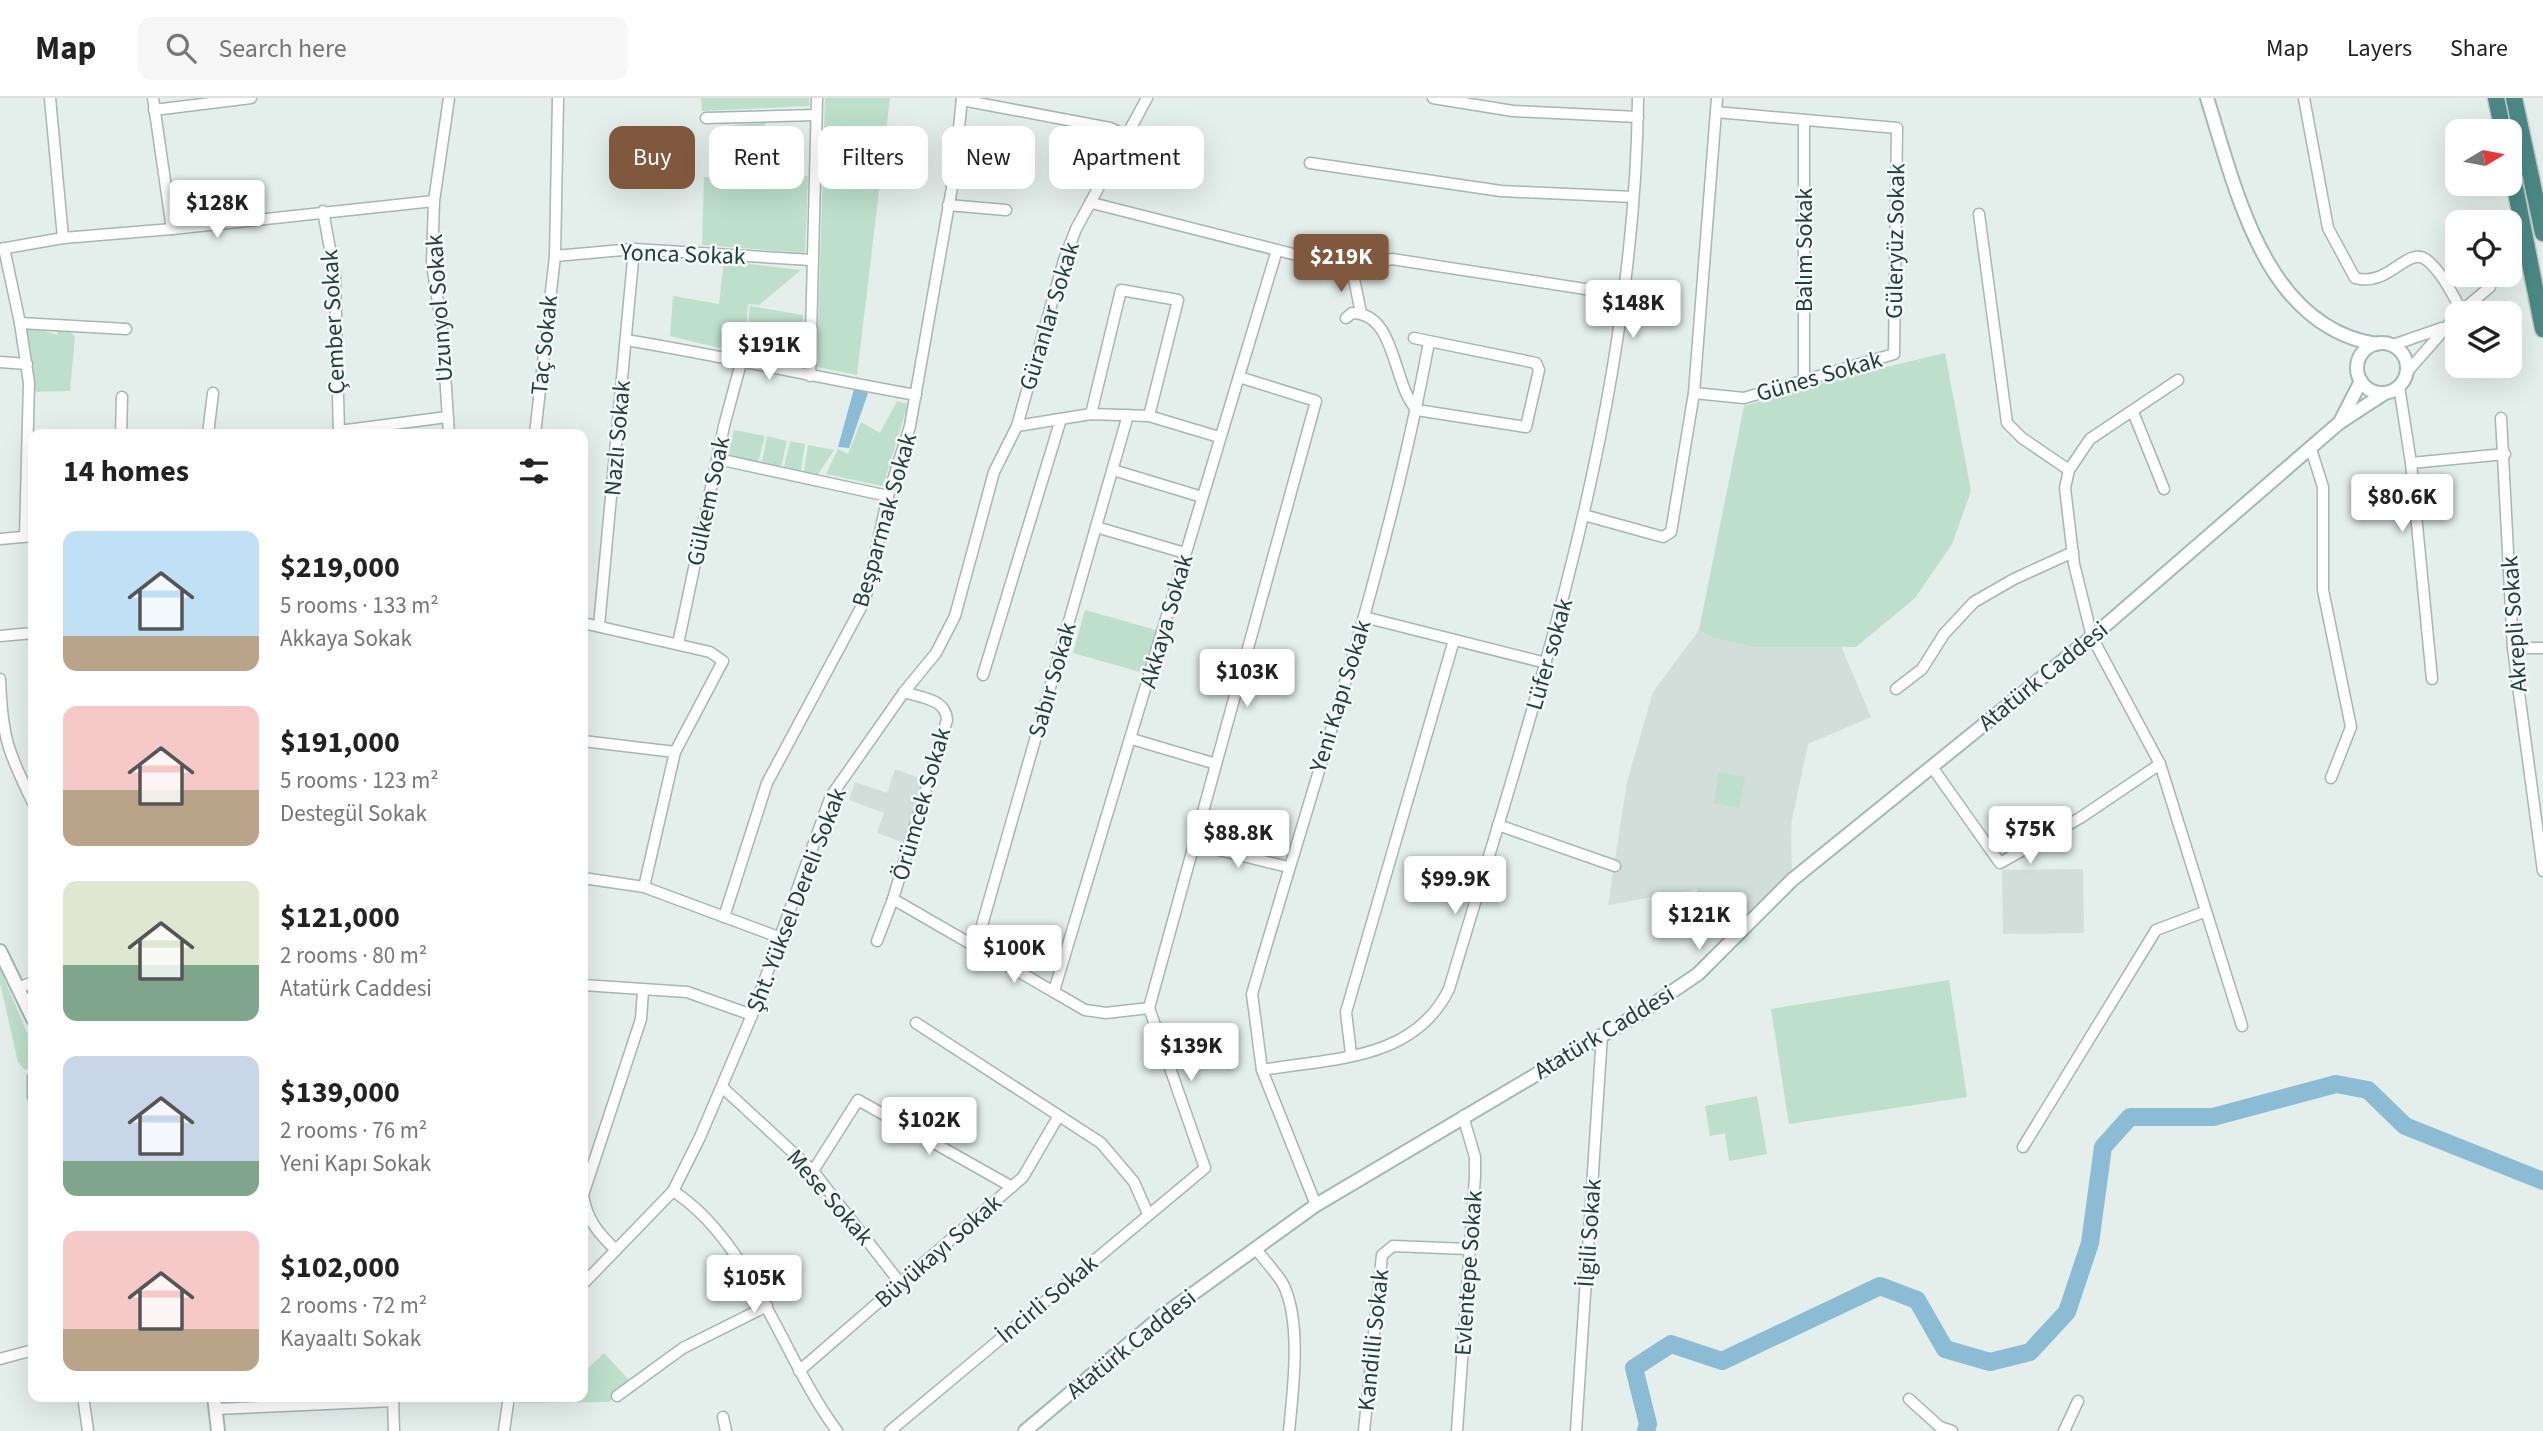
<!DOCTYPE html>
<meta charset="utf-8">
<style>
:root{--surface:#fff;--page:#f6f6f6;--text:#222;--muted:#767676;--line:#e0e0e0;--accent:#80583d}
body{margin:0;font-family:"Source Sans 3",sans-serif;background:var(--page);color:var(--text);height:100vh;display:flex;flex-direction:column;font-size:26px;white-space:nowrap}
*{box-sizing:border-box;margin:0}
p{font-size:23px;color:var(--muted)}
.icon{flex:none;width:38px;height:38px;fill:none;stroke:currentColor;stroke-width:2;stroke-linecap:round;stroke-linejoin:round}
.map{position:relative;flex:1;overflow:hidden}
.details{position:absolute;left:28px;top:331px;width:560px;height:973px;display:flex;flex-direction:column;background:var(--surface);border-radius:14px;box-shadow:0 7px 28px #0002}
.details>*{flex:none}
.hud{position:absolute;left:609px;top:28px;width:665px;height:63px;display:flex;gap:14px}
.needle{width:46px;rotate:80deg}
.fabs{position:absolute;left:2445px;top:21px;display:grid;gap:14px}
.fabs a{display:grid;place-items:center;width:77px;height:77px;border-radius:14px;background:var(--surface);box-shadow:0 7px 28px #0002;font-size:35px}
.price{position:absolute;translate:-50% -60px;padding:0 16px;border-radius:7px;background:#fff;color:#222;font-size:23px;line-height:46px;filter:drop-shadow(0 2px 4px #0008)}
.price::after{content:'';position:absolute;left:50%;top:42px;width:21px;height:16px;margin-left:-10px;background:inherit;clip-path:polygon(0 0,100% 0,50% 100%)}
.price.selected{background:var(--accent);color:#fff}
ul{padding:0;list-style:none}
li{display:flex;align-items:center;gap:21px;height:175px;padding:0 35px}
li span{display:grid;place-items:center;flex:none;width:196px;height:140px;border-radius:14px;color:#555}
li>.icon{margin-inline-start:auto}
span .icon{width:84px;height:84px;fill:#fffc;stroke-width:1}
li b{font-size:30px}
h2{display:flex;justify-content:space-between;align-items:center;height:84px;padding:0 35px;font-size:30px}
.tag{padding:0 24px;border-radius:14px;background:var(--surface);box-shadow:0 7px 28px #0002;font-size:24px;line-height:63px}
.tag.selected{background:var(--accent);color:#fff}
header{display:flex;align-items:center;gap:42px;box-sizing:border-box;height:98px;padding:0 35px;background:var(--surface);border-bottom:2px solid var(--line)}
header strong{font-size:33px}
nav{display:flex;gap:38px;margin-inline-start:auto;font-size:24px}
.search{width:490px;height:63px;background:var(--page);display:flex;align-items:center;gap:18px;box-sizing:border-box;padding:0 24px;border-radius:14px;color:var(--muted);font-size:26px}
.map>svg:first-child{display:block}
.built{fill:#d2deda}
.green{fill:#bddfcc}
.water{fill:#8cbcd3}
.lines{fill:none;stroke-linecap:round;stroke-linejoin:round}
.river{stroke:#8cbcd3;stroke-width:18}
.minor-casing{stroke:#a6b6b3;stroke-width:13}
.tertiary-casing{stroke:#a6b6b3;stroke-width:16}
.secondary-casing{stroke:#a2bab5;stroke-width:16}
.trunk-casing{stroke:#c1cac9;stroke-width:19}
.minor{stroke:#fff;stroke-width:10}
.tertiary{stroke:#fff;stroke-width:12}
.secondary{stroke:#fff;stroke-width:12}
.trunk{stroke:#4b8884;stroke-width:16}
.labels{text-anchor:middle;stroke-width:5;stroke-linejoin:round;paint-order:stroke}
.street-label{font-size:24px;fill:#23403d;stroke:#f5faf8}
</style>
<header>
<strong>Map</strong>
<div class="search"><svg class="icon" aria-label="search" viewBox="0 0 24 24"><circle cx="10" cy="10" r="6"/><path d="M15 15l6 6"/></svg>Search here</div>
<nav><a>Map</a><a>Layers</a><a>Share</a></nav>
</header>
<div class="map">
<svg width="2543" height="1333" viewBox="0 0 2543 1333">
<rect width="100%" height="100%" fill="#e4eeeb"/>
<!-- built -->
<g class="built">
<polygon points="1699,532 1713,540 1755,549 1841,548 1871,619 1808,646 1791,726 1792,782 1760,816 1702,824 1697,791 1608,807 1627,684 1653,594"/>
<polygon points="895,671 928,683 905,745 877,735 884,715 849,702 855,684 887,695"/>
<polygon points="2083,771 2084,835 2003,836 2002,772"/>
</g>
<!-- green -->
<g class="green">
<polygon points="701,0 809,0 809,8 702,13"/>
<polygon points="825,0 890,0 857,277 817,269"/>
<polygon points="765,25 769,78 808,78 805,155 702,147 704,79 735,80 734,27"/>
<polygon points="724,163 801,172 759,207 748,206 744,256 670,238 673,198 719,206"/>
<polygon points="750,208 803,217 804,268 745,255"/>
<polygon points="20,225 57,237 58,226 75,238 70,293 28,294"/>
<polygon points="1945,255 1971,393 1952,446 1915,500 1856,549 1755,549 1713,540 1699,532 1744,308 1828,283"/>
<polygon points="897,303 908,306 883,388 826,376 838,351 848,356 861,324 880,335"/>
<polygon points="734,332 765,338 757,368 727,361"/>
<polygon points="767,338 787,343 780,373 761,369"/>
<polygon points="790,343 805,346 800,377 783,374"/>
<polygon points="808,347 834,352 815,381 803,379"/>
<polygon points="1085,512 1156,532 1144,575 1073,555"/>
<polygon points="1719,674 1745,679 1739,710 1714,705"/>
<polygon points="0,871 33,949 33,970 25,972 18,964 0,885"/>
<polygon points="1949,882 1967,999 1789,1026 1771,911"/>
<polygon points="1757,998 1767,1056 1729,1063 1725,1035 1710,1038 1705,1008"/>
<polygon points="604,1255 628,1281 609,1304 518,1305 519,1299 583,1298 583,1275"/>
</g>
<!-- water -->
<polygon class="water" points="854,291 868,295 849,350 838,349"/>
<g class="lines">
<!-- river -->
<polyline class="river" points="1646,1333 1648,1326 1634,1270 1671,1246 1722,1263 1880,1188 1917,1202 1945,1251 1990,1264 2030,1254 2067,1214 2090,1145 2103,1049 2130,1019 2213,1019 2336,986 2368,992 2405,1028 2543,1083"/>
<defs>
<g id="minor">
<polyline points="50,0 63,140"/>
<polyline points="153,0 172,131"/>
<polyline points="449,0 434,103 432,166 442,230 449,336"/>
<polyline points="1433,0 1513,13 1638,19"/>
<path d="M2304 0 2328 130 2355 180C2390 190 2408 145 2428 163 2443 176 2452 196 2462 213"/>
<polyline points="962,2 1110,30 1125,37"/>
<polyline points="154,12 251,0"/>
<polyline points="706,20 816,17"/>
<polyline points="1310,65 1501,93 1633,99"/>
<polyline points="1092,105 1352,171 1392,161 1624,197"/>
<polyline points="948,107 1006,112"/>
<polyline points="323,113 335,178 339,336"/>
<polyline points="1979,116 2007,325 2022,340 2069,372"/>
<polyline points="4,150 20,225 29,285 25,438"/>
<polyline points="0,151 63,140 172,131 434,103"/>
<polyline points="555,158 634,151 811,162"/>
<polyline points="1352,171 1361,215"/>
<polyline points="2459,215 2490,189"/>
<path d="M1346 220 1352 215C1397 215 1392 287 1417 312L1526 329 1539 272 1536 265 1414 240"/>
<polyline points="20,225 126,231"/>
<path d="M626 242C723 258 819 280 916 297"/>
<polyline points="2393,247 2442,230"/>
<polyline points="0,264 27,266"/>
<polyline points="2407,274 2457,217"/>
<polyline points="810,278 817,0"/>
<polyline points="1804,282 1804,22"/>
<polyline points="2178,282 2090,341 2069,372 2065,390 2074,466 2092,539 2160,666 2242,928"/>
<polyline points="2399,288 2411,365 2432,581"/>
<polyline points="1694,295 1717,0"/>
<polyline points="2133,314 2164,391"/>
<polyline points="1091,316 1121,192 1178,202 1149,318"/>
<polyline points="2501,320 2513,550 2543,773"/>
<polyline points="1017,328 1091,316 1149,318 1219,339"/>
<polyline points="339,333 447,319"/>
<polyline points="121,336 122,299"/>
<polyline points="208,336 213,295"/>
<polyline points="535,336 555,158 558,0"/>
<polyline points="2311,351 2323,389 2323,492 2351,629 2331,680"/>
<polyline points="718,361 888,398"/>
<polyline points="2411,365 2505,356"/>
<polyline points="1113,372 1202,399"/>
<polyline points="1584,417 1663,439 1671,434 1694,295 1744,300 1894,256 1897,30 1716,14"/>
<polyline points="1096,429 1185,455"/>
<polyline points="0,441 33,438"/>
<polyline points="1364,519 1546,565"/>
<polyline points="583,525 710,554 723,563 675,654 644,789"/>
<polyline points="599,528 634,151"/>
<polyline points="0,538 33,535"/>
<polyline points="678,546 724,328 742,261"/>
<polyline points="2513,550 2543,550"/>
<polyline points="983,577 1061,321"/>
<path d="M0 581C2 639 8 654 33 705"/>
<polyline points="1896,591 1922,571 1944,536 1974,504 2014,481 2073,454"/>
<polyline points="1132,641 1216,666"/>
<polyline points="583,643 675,654"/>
<polyline points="1932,669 2000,765 2080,720 2160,666"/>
<polyline points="1498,727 1615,768"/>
<polyline points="1194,746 1288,769"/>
<polyline points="583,780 644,789 781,840"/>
<polyline points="893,801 1085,912 1106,915 1149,910"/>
<polyline points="724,819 767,685 865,502 888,398 910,328 954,78 962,0"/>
<path d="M877 843 893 801 947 622C946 601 922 600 904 594"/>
<polyline points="976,848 1128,317"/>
<polyline points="583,887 687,894 752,917"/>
<polyline points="18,890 33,884"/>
<polyline points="1054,893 1277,152"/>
<polyline points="1149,910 1316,303 1239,279"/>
<polyline points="916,925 1101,1045 1134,1084 1148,1116"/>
<polyline points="1351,956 1346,914 1454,542"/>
<path d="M1262 972C1332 960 1414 963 1449 891 1536 599 1635 308 1638 0"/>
<polyline points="33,979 33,999"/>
<polyline points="722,989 813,1073 901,1186"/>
<polyline points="2023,1049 2156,832 2204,814"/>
<polyline points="813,1073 858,1002 1012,1089"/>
<path d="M673 1093C751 1143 783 1261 837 1333"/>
<path d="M1316 1107 1262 972 1252 896C1315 680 1388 466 1429 244"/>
<path d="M1256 1151C1264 1162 1276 1174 1283 1186 1302 1223 1293 1293 1289 1333"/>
<path d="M616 1152C598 1135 587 1122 583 1097L641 921 643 893"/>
<polyline points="583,1186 673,1093 700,1039 752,917 831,698 904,594 936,555 955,518 994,374 1017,328 1064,162 1076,131 1147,0"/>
<polyline points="0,1261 33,1252"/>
<polyline points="799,1273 1023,1079 1058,1019"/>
<polyline points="83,1298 88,1333"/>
<polyline points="617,1298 683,1250 767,1208"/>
<polyline points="393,1299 394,1333"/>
<polyline points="1909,1301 1940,1329 1952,1333"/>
<polyline points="215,1311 393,1303"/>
<polyline points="723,1319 726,1333"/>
<polyline points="504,1333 509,1298"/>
<polyline points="890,1333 1205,1070 1149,910"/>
<polyline points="1364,1333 1382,1157 1393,1148 1468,1151"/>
<polyline points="1457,1333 1475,1078 1475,1059 1463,1018"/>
<polyline points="1576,1333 1602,937"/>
<polyline points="2064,1333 2078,1303"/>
</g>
<g id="tertiary">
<polyline points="0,853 33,921"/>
<polyline points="214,1298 218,1333"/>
</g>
<g id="secondary">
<path d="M2207 0C2236 91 2264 228 2376 246"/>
<circle cx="2382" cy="270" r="25"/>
<polyline points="2341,322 2361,283"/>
<polyline points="1025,1333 1162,1218 1316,1107 1645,912 1698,876 1792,782 2092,539 2339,325 2385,295"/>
</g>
<g id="trunk">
<polyline points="2496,0 2503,33"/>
<polyline points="2514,0 2543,135"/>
<polyline points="2510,64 2543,231"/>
</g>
</defs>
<!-- minor casing -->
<use href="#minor" class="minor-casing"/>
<!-- tertiary casing -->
<use href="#tertiary" class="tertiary-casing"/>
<!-- secondary casing -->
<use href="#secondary" class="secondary-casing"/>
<!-- trunk casing -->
<use href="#trunk" class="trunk-casing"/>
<!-- minor -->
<use href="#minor" class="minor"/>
<!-- tertiary -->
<use href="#tertiary" class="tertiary"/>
<!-- secondary -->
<use href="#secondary" class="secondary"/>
<!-- trunk -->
<use href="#trunk" class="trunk"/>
</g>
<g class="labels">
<!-- street labels -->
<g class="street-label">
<text transform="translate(1895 143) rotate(-89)" y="8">Güleryüz Sokak</text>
<text transform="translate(1804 152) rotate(-90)" y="8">Balım Sokak</text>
<text transform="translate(683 156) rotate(2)" y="8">Yonca Sokak</text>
<text transform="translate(439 210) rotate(-94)" y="8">Uzunyol Sokak</text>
<text transform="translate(1049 218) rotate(-73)" y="8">Güranlar Sokak</text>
<text transform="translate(333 224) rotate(-93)" y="8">Çember Sokak</text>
<text transform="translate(544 247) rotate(-84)" y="8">Taç Sokak</text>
<text transform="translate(1819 278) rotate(-16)" y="8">Günes Sokak</text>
<text transform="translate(617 340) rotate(-85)" y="8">Nazlı Sokak</text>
<text transform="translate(708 403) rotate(-78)" y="8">Gülkem Soak</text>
<text transform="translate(884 422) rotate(-74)" y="8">Beşparmak Sokak</text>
<text transform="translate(1166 523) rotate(-74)" y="8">Akkaya Sokak</text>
<text transform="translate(2514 526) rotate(-94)" y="8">Akrepli Sokak</text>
<text transform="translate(1549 556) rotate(-74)" y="8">Lüfer sokak</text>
<text transform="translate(2043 578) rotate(-39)" y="8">Atatürk Caddesi</text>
<text transform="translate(1052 582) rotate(-74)" y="8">Sabır Sokak</text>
<text transform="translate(1340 598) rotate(-73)" y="8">Yeni Kapı Sokak</text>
<text transform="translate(921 706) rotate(-74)" y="8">Örümcek Sokak</text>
<text transform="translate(796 802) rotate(-69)" y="8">Şht. Yüksel Dereli Sokak</text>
<text transform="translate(1604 934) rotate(-31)" y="8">Atatürk Caddesi</text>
<text transform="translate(830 1099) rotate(49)" y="8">Mese Sokak</text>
<text transform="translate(1589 1135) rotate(-86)" y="8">İlgili Sokak</text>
<text transform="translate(938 1153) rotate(-41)" y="8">Büyükayı Sokak</text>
<text transform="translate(1468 1175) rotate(-86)" y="8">Evlentepe Sokak</text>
<text transform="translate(1047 1201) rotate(-40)" y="8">İncirli Sokak</text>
<text transform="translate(1373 1242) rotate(-84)" y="8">Kandilli Sokak</text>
<text transform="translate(1131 1246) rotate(-39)" y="8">Atatürk Caddesi</text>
</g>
</g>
</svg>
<div class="fabs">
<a><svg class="needle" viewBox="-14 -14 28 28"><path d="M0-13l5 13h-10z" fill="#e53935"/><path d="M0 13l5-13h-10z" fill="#767676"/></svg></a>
<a><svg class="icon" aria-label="locate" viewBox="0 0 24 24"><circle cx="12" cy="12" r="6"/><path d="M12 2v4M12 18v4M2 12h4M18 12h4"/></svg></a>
<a><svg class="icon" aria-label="layers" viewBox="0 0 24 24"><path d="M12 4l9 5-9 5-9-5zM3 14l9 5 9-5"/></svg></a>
</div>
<b class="price" style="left:217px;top:142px">$128K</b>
<b class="price selected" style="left:1341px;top:196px">$219K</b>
<b class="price" style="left:1633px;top:242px">$148K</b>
<b class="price" style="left:769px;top:284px">$191K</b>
<b class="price" style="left:2402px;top:436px">$80.6K</b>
<b class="price" style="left:1247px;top:611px">$103K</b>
<b class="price" style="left:2030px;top:768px">$75K</b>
<b class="price" style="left:1238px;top:772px">$88.8K</b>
<b class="price" style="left:1455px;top:818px">$99.9K</b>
<b class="price" style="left:1699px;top:854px">$121K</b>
<b class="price" style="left:1014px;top:887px">$100K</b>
<b class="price" style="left:1191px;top:985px">$139K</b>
<b class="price" style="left:929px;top:1059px">$102K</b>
<b class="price" style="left:754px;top:1217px">$105K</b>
<div class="hud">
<a class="tag selected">Buy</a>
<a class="tag">Rent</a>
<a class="tag">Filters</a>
<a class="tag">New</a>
<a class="tag">Apartment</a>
</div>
<section class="details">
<h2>14 homes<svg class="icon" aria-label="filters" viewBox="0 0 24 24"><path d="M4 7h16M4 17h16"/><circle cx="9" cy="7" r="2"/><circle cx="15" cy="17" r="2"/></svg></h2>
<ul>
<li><span style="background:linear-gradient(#bfe0f5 75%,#b9a48a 0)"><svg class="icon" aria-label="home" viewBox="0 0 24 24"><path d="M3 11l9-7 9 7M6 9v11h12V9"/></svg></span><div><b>$219,000</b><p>5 rooms · 133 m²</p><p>Akkaya Sokak</p></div></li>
<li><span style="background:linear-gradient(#f6c9c9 60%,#b9a48a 0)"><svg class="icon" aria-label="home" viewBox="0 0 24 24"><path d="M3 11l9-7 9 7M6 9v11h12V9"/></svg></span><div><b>$191,000</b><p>5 rooms · 123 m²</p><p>Destegül Sokak</p></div></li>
<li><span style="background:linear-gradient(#dfe7d0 60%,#7fa58c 0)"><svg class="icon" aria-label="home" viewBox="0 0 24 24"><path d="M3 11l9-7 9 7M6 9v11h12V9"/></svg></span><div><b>$121,000</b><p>2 rooms · 80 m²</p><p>Atatürk Caddesi</p></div></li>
<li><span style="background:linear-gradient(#c9d6e8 75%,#7fa58c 0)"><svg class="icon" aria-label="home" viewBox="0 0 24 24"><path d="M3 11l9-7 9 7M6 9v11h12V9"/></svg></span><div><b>$139,000</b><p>2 rooms · 76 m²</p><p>Yeni Kapı Sokak</p></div></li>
<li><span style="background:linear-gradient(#f6c9c9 70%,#b9a48a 0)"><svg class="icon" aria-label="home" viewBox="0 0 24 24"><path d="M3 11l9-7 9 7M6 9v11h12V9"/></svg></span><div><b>$102,000</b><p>2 rooms · 72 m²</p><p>Kayaaltı Sokak</p></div></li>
</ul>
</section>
</div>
